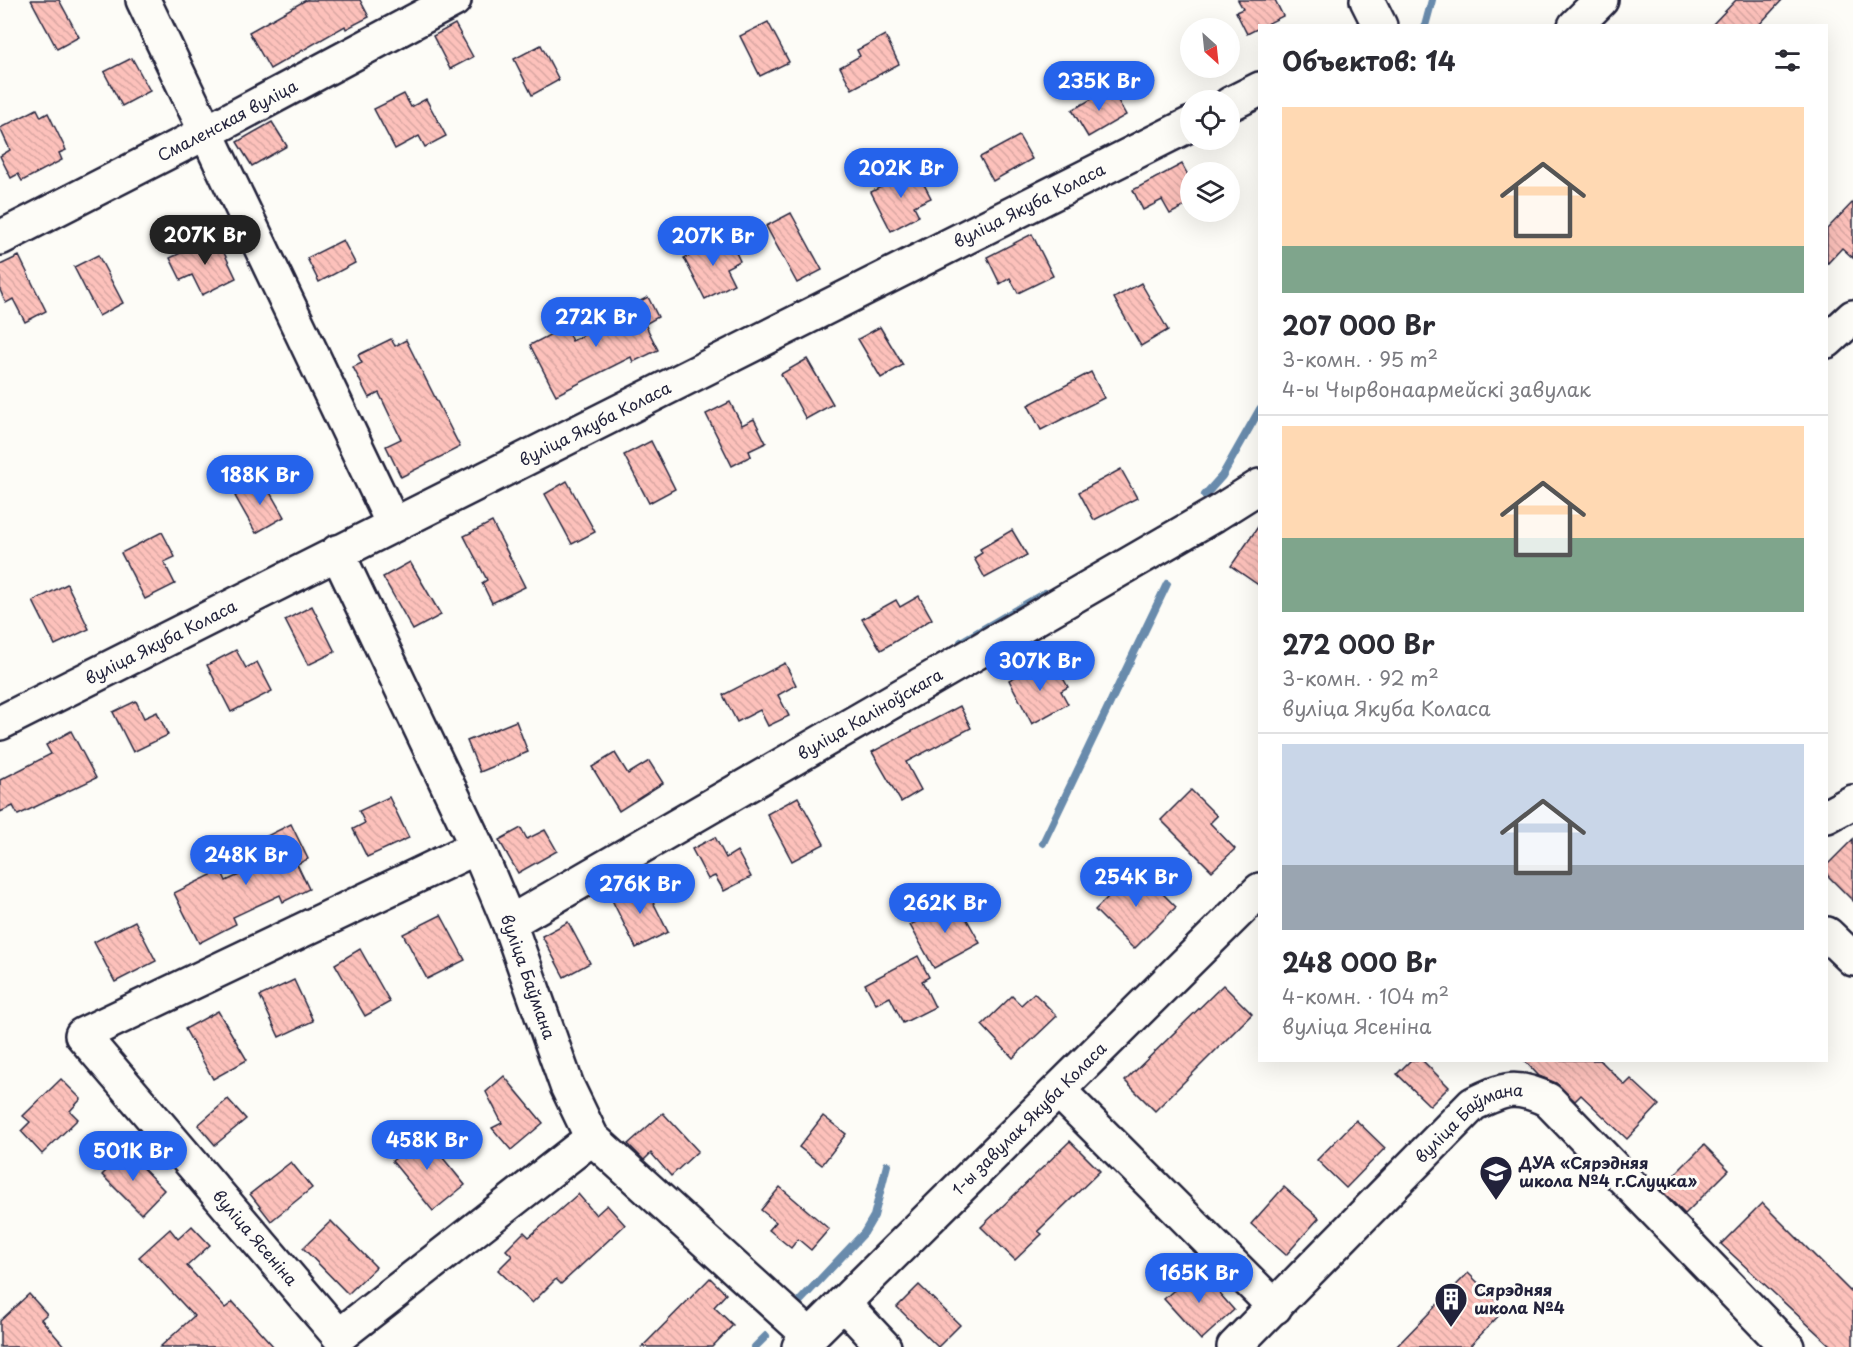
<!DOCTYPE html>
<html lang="ru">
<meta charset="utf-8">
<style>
:root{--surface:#fff;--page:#f7f7f7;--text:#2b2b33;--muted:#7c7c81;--line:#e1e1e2;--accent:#2563eb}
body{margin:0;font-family:"Playpen Sans",sans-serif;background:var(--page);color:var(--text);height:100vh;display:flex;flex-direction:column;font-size:22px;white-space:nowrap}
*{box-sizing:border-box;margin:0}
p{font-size:20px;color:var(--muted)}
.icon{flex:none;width:33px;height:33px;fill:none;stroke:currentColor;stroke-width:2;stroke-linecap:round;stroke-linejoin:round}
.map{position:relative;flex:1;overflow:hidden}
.panel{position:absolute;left:1258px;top:24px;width:570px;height:1038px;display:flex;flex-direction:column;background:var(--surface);border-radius:0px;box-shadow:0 6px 24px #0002}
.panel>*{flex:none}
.needle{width:39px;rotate:153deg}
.tools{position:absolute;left:1180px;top:18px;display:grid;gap:12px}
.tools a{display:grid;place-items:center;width:60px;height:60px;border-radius:50%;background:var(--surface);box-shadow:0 6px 24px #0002;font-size:30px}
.price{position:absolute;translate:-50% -51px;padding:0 14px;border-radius:21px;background:var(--accent);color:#fff;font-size:20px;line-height:39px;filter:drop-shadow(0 2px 3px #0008)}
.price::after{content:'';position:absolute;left:50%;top:36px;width:18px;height:14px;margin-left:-9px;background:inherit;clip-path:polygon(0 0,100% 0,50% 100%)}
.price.current{background:#222;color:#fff}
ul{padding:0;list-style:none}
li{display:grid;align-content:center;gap:12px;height:318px;padding:0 24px}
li+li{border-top:2px solid var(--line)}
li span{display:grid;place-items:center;height:186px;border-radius:0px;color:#555}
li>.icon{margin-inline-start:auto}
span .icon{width:108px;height:108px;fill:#fffc;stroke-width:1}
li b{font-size:26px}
h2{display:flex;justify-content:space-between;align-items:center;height:72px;padding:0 24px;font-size:26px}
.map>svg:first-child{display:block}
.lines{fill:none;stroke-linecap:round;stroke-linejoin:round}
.stream{stroke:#698bac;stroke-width:8}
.building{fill:url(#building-back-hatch);stroke:#22223b;stroke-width:1.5}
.minor-casing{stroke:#22223b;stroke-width:38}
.minor{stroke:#fdfcf7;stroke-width:33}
.labels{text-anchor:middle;stroke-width:6;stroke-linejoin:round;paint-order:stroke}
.street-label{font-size:16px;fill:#22223b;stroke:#fdfcf7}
.poi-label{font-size:16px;font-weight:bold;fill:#22223b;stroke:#fdfcf7;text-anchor:start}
</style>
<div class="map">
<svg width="1853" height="1347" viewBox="0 0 1853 1347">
<defs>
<pattern id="building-back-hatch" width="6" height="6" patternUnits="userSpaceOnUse" patternTransform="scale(1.5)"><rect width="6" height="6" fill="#fdc1bb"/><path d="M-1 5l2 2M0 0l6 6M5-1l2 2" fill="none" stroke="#d9a6a2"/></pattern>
</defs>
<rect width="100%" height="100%" fill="#fdfcf7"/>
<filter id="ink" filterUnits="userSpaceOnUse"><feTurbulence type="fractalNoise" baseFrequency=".0167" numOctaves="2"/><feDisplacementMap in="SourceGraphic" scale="12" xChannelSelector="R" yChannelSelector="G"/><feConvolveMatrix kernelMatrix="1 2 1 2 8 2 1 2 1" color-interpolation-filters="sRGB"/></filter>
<g filter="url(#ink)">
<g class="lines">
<!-- stream -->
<g class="stream">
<polyline points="1425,26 1432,0"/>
<polyline points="1205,495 1222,476 1260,409"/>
<polyline points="961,642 1045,593"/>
<polyline points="1043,843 1167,584"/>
<polyline points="798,1303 864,1233 874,1216 887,1165"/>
<polyline points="755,1347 766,1336"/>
</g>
</g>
<!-- building -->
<g class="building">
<polygon points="31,0 59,0 79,37 57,49"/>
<polygon points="306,0 360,0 369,17 346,29 345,26 270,69 249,32"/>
<polygon points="1238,0 1275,0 1283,16 1247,34 1236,12 1243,9"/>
<polygon points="1736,0 1782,0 1758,26 1711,26"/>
<polygon points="768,22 789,62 760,76 740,36"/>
<polygon points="455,24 473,57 450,69 433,36"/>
<polygon points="885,35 899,64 852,89 840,67 860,56 857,50"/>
<polygon points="541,45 559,80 532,95 514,59"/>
<polygon points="132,58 150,91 122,106 104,72"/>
<polygon points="1111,88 1126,115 1088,137 1072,110"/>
<polygon points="404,94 411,107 426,99 446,136 425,147 419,136 395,149 374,109"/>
<polygon points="37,109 41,117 48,113 66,150 59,153 62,160 22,181 18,174 11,178 0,156 10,150 0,128"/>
<polygon points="272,122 287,146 252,166 237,142"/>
<polygon points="1019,136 1032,159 993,181 980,157"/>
<polygon points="1182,164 1191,181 1191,203 1170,214 1162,200 1143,210 1133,190"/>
<polygon points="916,169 931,198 914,206 919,216 891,231 871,192"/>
<polygon points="1853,202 1853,258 1842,248 1827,264 1827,229"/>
<polygon points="791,213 822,270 797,283 766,226"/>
<polygon points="1032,234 1053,276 1018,293 1010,278 1000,284 987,257"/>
<polygon points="216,236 236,278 202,295 192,275 181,280 170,258"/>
<polygon points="728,236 740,261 726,268 734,284 705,299 684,258"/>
<polygon points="343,240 355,263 319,282 307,258"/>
<polygon points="98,255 123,303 99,316 74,267"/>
<polygon points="19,256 46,311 25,322 13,299 6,303 0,290 0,265"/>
<polygon points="1141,283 1168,330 1141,346 1114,298"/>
<polygon points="648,297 658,317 645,324 658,350 633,362 631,357 556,395 530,345 565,327 572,341 613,321 611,316"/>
<polygon points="880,327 903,365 881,378 858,339"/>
<polygon points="391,339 395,346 406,340 460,447 401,477 386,446 401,439 379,393 369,398 353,367 362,363 358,355"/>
<polygon points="807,359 833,404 806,419 781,374"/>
<polygon points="1091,372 1104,398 1041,430 1028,405"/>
<polygon points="730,402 742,425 754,419 766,443 749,451 751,456 732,466 706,414"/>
<polygon points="651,441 675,489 649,503 624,455"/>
<polygon points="1121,469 1137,498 1094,520 1079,492"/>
<polygon points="263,480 284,517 256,533 235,496"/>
<polygon points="567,481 595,532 572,544 545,494"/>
<polygon points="492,522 525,587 492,603 482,583 487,580 464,536"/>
<polygon points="1260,524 1260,586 1231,566"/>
<polygon points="1012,530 1027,555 985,578 974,558 982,553 980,549"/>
<polygon points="162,532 175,557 164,562 175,584 145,599 121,553"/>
<polygon points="410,562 441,615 413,630 383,577"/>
<polygon points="67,584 89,629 55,645 33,601"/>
<polygon points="919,596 932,619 881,650 862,619 896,600 900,607"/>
<polygon points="312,606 335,652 308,665 285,620"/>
<polygon points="236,650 246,668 257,662 272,691 231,712 207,665"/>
<polygon points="785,663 796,685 778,695 789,716 768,726 760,710 737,722 723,695"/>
<polygon points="1040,664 1044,672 1056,666 1068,687 1061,691 1068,704 1032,724 1009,680"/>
<polygon points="136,701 144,718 157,712 168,735 133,752 113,712"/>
<polygon points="960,706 971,728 906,762 921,790 901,802 872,752"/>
<polygon points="516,721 528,752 480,772 467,741"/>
<polygon points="71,731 96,778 18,815 13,806 0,812 0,780 51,754 46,745"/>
<polygon points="615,753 628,774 649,761 663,783 619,811 592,767"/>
<polygon points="1191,790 1217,816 1210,823 1235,849 1212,871 1161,820"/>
<polygon points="389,797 409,838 367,857 353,829 365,823 359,811"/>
<polygon points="798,797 824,844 792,861 767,814"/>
<polygon points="291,824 308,859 297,864 309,889 283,902 280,895 233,917 236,924 199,943 174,893 221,870 226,881 265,863 255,842"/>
<polygon points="521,828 527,839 545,830 557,851 518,873 499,840"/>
<polygon points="715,837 726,858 737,851 751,877 724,891 715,876 708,879 692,849"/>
<polygon points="1853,839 1853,901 1827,875 1827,865"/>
<polygon points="1137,868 1176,907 1134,949 1095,910"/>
<polygon points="643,882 668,932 636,948 611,898"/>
<polygon points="956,900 980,943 934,968 910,925"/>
<polygon points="441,915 465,960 427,979 403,934"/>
<polygon points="135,921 156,961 115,982 94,942"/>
<polygon points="568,922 590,963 564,977 542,936"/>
<polygon points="360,949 390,1002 365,1016 335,964"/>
<polygon points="918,956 929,977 922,981 935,1007 903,1023 890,997 876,1004 865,984"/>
<polygon points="294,980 313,1021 279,1037 260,996"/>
<polygon points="1223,985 1252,1014 1155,1111 1125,1081"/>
<polygon points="1034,993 1057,1016 1013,1058 982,1025 1012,996 1021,1005"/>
<polygon points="218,1011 247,1060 213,1079 185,1029"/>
<polygon points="1411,1060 1422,1060 1449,1087 1430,1106 1397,1074"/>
<polygon points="1524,1060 1600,1060 1625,1085 1631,1079 1659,1105 1627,1139 1581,1095 1575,1101 1556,1083 1539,1076"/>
<polygon points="504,1076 543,1123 511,1150 492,1128 502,1123 486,1092"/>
<polygon points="61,1079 81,1099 70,1111 78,1119 42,1154 21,1131 30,1122 23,1116"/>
<polygon points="228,1099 246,1119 215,1145 198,1125"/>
<polygon points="663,1113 698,1151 671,1176 651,1153 644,1160 628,1144"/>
<polygon points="823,1116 846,1134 822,1165 799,1147"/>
<polygon points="1356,1120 1385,1148 1346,1188 1317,1160"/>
<polygon points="420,1130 465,1185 433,1211 392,1161 398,1156 394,1151"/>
<polygon points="1070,1141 1100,1171 1038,1231 1042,1234 1015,1260 981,1227"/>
<polygon points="1704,1145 1729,1170 1685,1214 1660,1189"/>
<polygon points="126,1151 164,1190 141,1214 102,1175"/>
<polygon points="291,1162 312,1188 271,1221 250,1194"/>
<polygon points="780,1187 829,1229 811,1250 798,1239 791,1248 769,1230 776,1222 761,1210"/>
<polygon points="1284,1187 1319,1218 1286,1255 1251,1224"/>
<polygon points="578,1194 596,1215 607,1205 625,1225 561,1284 556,1279 532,1303 498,1270 512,1256 506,1250 524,1232 529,1237"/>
<polygon points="1762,1203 1853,1294 1853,1347 1832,1347 1721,1244"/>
<polygon points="331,1221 376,1267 348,1294 303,1248"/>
<polygon points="192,1226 210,1245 187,1266 225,1308 233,1302 274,1347 160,1347 194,1316 139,1257 170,1229 178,1239"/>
<polygon points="1198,1269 1234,1310 1201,1340 1164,1299"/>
<polygon points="1468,1273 1505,1309 1469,1347 1396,1347"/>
<polygon points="710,1278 726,1294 714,1307 733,1325 712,1347 642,1347"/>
<polygon points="919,1285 960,1325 938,1347 897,1307"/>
<polygon points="29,1294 47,1314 41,1319 65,1347 0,1347 0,1321"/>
</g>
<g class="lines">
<defs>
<g id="minor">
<polyline points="143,0 393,524"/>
<polyline points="1367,0 1380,26"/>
<polyline points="1575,26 1601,0"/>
<polyline points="1230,104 1260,89"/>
<path id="s1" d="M0 238 207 132 454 0"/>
<polyline points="1827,341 1853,317"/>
<path id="s2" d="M337 552 477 847 509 923 567 1086 592 1138 810 1336"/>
<path id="s3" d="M0 723 1191 124"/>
<polyline points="1827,816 1853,802"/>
<path id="s4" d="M477 847 82 1035 339 1336 592 1138"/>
<path id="s5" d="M509 923 1214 515 1260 486"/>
<polyline points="1827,934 1853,959"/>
<polyline points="1059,1091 1275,1307"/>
<polyline points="843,1303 884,1347"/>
<path id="s6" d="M799 1347 1260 890"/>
<path id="s7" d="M1234 1347 1473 1104C1504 1089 1516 1084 1548 1100L1787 1347"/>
</g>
</defs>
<!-- minor casing -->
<use href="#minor" class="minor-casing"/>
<!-- minor -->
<use href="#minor" class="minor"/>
</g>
</g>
<!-- icons -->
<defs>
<symbol id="school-pin" viewBox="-11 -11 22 30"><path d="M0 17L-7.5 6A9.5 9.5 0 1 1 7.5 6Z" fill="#22223b" stroke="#fdfcf7"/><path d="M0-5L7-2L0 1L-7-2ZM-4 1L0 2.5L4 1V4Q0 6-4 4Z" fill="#fff"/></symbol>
<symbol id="building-pin" viewBox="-11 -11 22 30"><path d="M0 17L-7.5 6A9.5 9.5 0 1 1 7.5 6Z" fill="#22223b" stroke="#fdfcf7"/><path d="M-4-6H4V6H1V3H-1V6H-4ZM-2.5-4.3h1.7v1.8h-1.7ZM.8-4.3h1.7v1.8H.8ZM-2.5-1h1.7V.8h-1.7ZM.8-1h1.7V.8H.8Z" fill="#fff"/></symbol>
</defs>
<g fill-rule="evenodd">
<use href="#school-pin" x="1477" y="1153" width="38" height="52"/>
<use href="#building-pin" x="1432" y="1280" width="38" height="52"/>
</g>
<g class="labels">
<!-- street labels -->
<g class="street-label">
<text dy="6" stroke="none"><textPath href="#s1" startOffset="256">Смаленская вуліца</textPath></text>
<text dy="6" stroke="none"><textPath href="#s3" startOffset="1152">вуліца Якуба Коласа</textPath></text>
<text dy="6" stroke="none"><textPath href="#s3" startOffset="666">вуліца Якуба Коласа</textPath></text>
<text dy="6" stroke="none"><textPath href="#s3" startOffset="180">вуліца Якуба Коласа</textPath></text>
<text dy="6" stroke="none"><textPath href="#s5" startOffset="417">вуліца Каліноўскага</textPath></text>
<text dy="6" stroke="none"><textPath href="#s2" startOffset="466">вуліца Баўмана</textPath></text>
<text dy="6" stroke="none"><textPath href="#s6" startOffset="324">1-ы завулак Якуба Коласа</textPath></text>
<text dy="6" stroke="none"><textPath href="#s7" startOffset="328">вуліца Баўмана</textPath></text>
<text dy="6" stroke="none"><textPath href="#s4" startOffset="704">вуліца Ясеніна</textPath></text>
</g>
<!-- poi labels -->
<g class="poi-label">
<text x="1519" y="1169">ДУА «Сярэдняя<tspan x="1519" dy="18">школа №4 г.Слуцка»</tspan></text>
<text x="1474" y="1296">Сярэдняя<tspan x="1474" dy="18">школа №4</tspan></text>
</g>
</g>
</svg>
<div class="tools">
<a><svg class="needle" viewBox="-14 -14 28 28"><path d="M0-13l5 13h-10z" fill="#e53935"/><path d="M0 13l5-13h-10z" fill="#7c7c81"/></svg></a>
<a><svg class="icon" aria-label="locate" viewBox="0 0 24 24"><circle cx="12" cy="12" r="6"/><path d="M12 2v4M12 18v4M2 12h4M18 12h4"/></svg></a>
<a><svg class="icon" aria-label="layers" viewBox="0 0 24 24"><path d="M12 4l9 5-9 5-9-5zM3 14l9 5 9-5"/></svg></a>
</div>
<b class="price" style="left:1099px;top:112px">235K Br</b>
<b class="price" style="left:901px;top:199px">202K Br</b>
<b class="price current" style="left:205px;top:266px">207K Br</b>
<b class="price" style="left:713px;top:267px">207K Br</b>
<b class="price" style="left:596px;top:348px">272K Br</b>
<b class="price" style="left:260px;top:506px">188K Br</b>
<b class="price" style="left:1040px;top:692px">307K Br</b>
<b class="price" style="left:246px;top:886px">248K Br</b>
<b class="price" style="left:1136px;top:908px">254K Br</b>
<b class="price" style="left:640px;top:915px">276K Br</b>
<b class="price" style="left:945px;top:934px">262K Br</b>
<b class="price" style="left:427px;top:1171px">458K Br</b>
<b class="price" style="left:133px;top:1182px">501K Br</b>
<b class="price" style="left:1199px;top:1304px">165K Br</b>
<section class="panel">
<h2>Объектов: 14<svg class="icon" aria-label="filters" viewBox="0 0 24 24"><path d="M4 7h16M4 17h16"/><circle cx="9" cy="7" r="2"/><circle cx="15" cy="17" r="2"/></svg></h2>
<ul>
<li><span style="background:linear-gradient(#ffd9b3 75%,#7fa58c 0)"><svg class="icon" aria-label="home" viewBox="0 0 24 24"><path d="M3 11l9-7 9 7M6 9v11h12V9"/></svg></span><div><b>207 000 Br</b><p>3-комн. · 95 m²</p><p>4-ы Чырвонаармейскі завулак</p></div></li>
<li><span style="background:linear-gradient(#ffd9b3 60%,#7fa58c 0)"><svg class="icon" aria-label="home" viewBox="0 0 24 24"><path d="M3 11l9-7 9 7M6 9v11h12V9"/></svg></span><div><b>272 000 Br</b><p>3-комн. · 92 m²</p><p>вуліца Якуба Коласа</p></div></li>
<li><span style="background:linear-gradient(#c9d6e8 65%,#9aa5b1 0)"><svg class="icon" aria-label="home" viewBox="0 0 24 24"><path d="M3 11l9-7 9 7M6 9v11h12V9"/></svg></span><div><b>248 000 Br</b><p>4-комн. · 104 m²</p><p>вуліца Ясеніна</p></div></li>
</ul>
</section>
</div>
